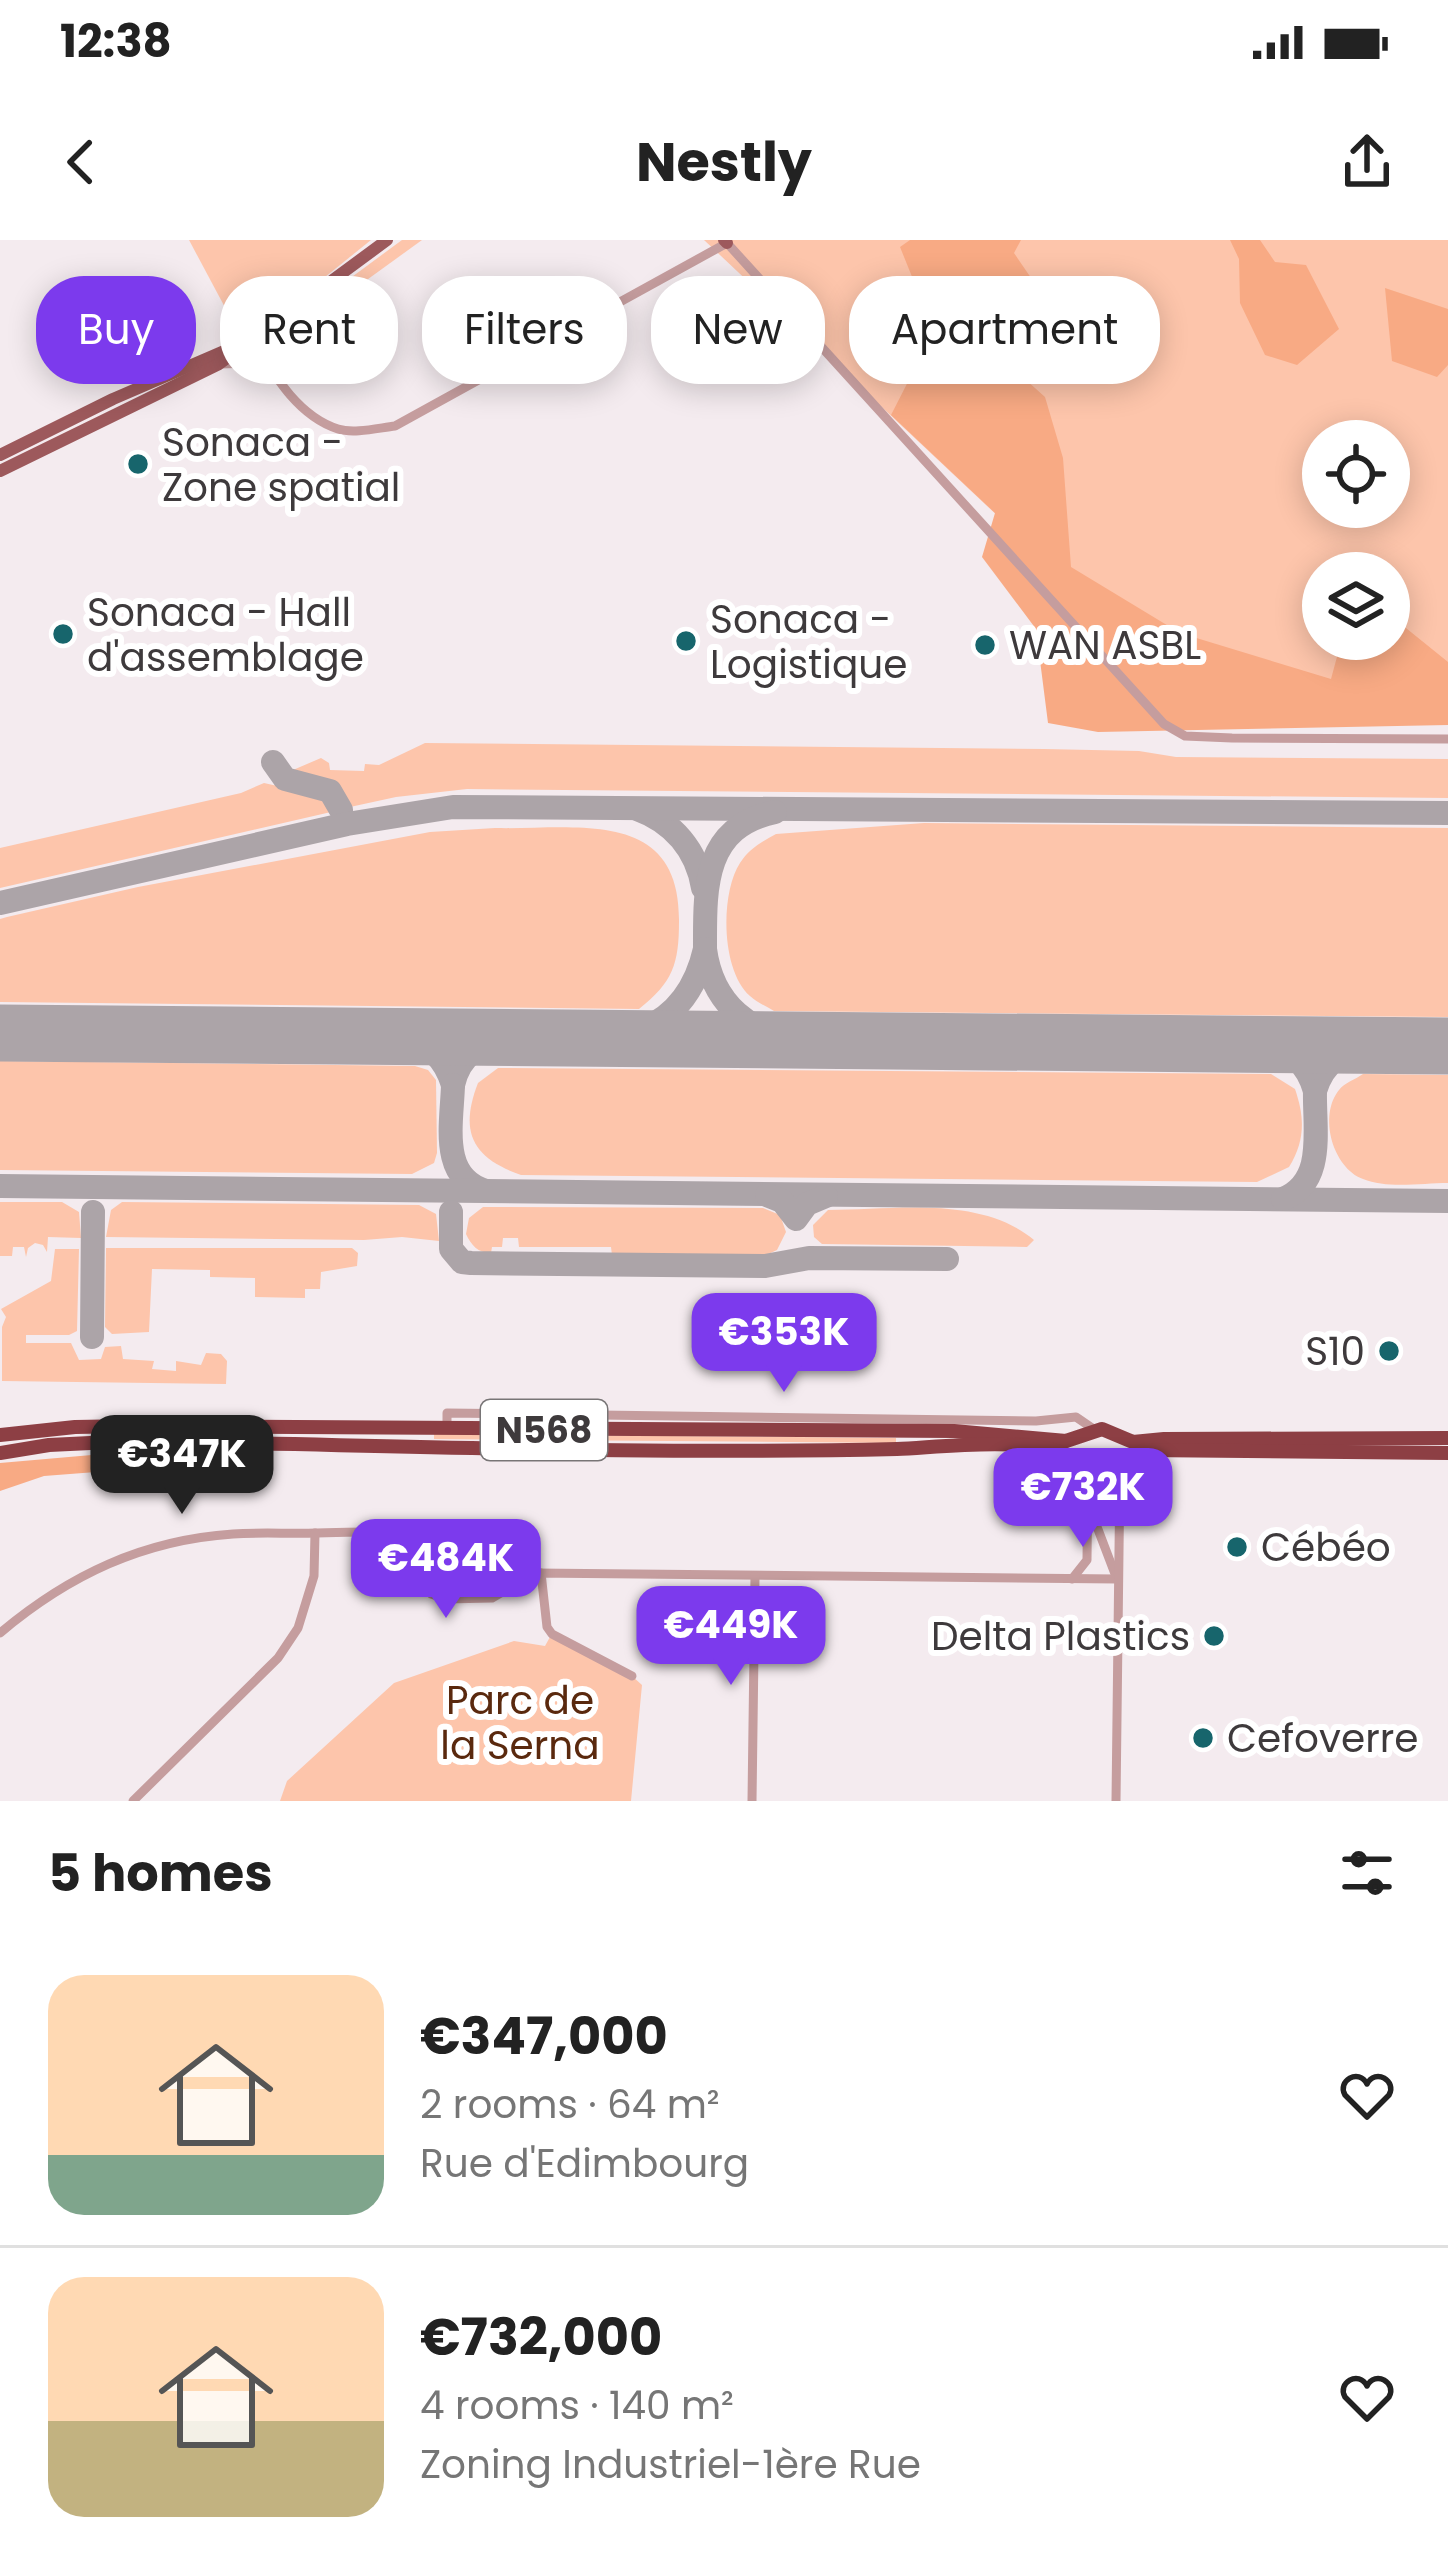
<!DOCTYPE html>
<meta charset="utf-8">
<style>
:root{--surface:#fff;--page:#f2f2f2;--text:#222;--muted:#767676;--line:#e0e0e0;--accent:#7c3aed}
body{margin:0;font-family:Poppins,sans-serif;background:var(--page);color:var(--text);height:100vh;display:flex;flex-direction:column;font-size:45px;white-space:nowrap}
*{box-sizing:border-box;margin:0}
p{font-size:39px;color:var(--muted)}
.icon{flex:none;width:66px;height:66px;fill:none;stroke:currentColor;stroke-width:2;stroke-linecap:round;stroke-linejoin:round}
.map{position:relative;height:1561px;overflow:hidden}
.sheet{display:flex;flex-direction:column;background:var(--surface);flex:1}
.sheet>*{flex:none}
.hud{position:absolute;left:36px;top:36px;width:1377px;height:108px;display:flex;gap:24px}
.tools{position:absolute;left:1302px;top:180px;display:grid;gap:24px}
.tools a{display:grid;place-items:center;width:108px;height:108px;border-radius:50%;background:var(--surface);box-shadow:0 6px 30px #0003;font-size:60px}
.price{position:absolute;translate:-50% -102px;padding:0 27px;border-radius:24px;background:var(--accent);color:#fff;font-size:39px;line-height:78px;filter:drop-shadow(0 3px 6px #0008)}
.price::after{content:'';position:absolute;left:50%;top:72px;width:36px;height:27px;margin-left:-18px;background:inherit;clip-path:polygon(0 0,100% 0,50% 100%)}
.price.on{background:#222;color:#fff}
ul{padding:0;list-style:none}
li{display:flex;align-items:center;gap:36px;height:300px;padding:0 48px}
li+li{border-top:3px solid var(--line)}
li span{display:grid;place-items:center;flex:none;width:336px;height:240px;border-radius:36px;color:#555}
li>.icon{margin-inline-start:auto}
span .icon{width:144px;height:144px;fill:#fffc;stroke-width:1}
li b{font-size:51px}
h2{display:flex;justify-content:space-between;align-items:center;height:144px;padding:0 48px;font-size:51px}
.tag{padding:0 42px;border-radius:48px;background:var(--surface);box-shadow:0 6px 30px #0003;font-size:42px;line-height:108px}
.tag.on{background:var(--accent);color:#fff}
.status{display:flex;justify-content:space-between;align-items:center;height:84px;padding:0 60px;background:var(--surface);direction:ltr}
.status svg{height:33px;fill:currentColor}
header{display:flex;justify-content:space-between;align-items:center;height:156px;padding:0 48px;background:var(--surface);font-size:54px;font-weight:700}
.map>svg:first-child{display:block}
.green{fill:#fdc5ab;fill-rule:evenodd}
.forest{fill:#f8aa84}
.lines{fill:none;stroke-linecap:round;stroke-linejoin:round}
.taxiway{stroke:#aca4a8;stroke-width:24}
.runway{stroke:#aca4a8;stroke-width:57}
.minor{stroke:#c59d9e;stroke-width:9}
.major{stroke:#9d595c;stroke-width:12}
.highway{stroke:#8d3f44;stroke-width:14}
.poi-dot{fill:#17656c;stroke:#fff;stroke-width:4.5}
.labels{text-anchor:middle;stroke-width:12;stroke-linejoin:round;paint-order:stroke}
.shield{fill:#fff;stroke:#787576;stroke-width:3}
.shield-label{font-size:36px;font-weight:bold;fill:#3e3a3c}
.poi-label{font-size:39px;fill:#3e3a3c;stroke:#fff;text-anchor:start}
.park-label{font-size:39px;fill:#5a290e;stroke:#fff}
</style>
<div class="status"><b>12:38</b><svg viewBox="0 0 49 12"><path d="M0 12V9h3v3zM5 12V6h3v6zM10 12V3h3v9zM15 12V0h3v12zM26 1h20v11H26zM47 4h2v5h-2z"/></svg></div>
<header><svg class="icon" aria-label="back" viewBox="0 0 24 24"><path d="M15 5l-7 7 7 7"/></svg>Nestly<svg class="icon" aria-label="share" viewBox="0 0 24 24"><path d="M12 15V3M7 8l5-5 5 5M5 13v7h14v-7"/></svg></header>
<div class="map">
<svg width="1448" height="1561" viewBox="0 0 1448 1561">
<rect width="100%" height="100%" fill="#f4ebef"/>
<!-- green -->
<g class="green">
<polygon points="189,0 371,0 304,54 236,88"/>
<polygon points="402,0 422,0 288,97 280,97 280,90"/>
<path d="M704 0H1448V479L1202 468ZM1323 201H1389V267H1323ZM1323 333H1389V399H1323Z"/>
<polygon points="425,503 1044,509 1139,511 1176,517 1448,519 1448,558 467,549 396,557 350,567 340,549 300,537 293,530 321,518 329,523 330,530 364,531 365,524 379,525"/>
<polygon points="264,543 322,556 331,572 0,648 0,608 241,553"/>
<path d="M924 583 1448 588V777L774 771C766 766 756 762 750 756 721 731 720 654 740 623 749 609 761 602 776 594Z"/>
<path d="M495 588C576 590 680 567 679 681 679 724 673 742 639 769L0 762V679L7 677 138 647 430 592Z"/>
<polygon points="0,821 415,826 428,830 436,840 437,913 434,923 412,934 0,930"/>
<path d="M498 828 1271 834 1295 849C1305 878 1305 901 1289 927L1257 942 521 935C472 918 459 892 478 843Z"/>
<path d="M1363 834 1448 835V943C1422 943 1387 949 1363 939 1333 928 1318 876 1339 850 1344 843 1356 839 1363 834Z"/>
<polygon points="0,962 62,962 79,972 81,998 48,997 47,1012 43,1005 35,1003 28,1008 26,1017 24,1007 13,1007 12,1016 0,1016"/>
<polygon points="122,962 419,965 436,974 439,1001 402,997 364,1000 106,997 111,970"/>
<path d="M483 967 763 968 780 975 786 992 777 1010 764 1016 612 1015 611 1007H519L518 998H503L502 1007H492L491 1013C478 1013 471 1005 466 994L469 978Z"/>
<path d="M828 970C894 970 980 955 1034 1000L1027 1007 822 1004 814 997 813 985Z"/>
<polygon points="106,1008 352,1008 358,1013 357,1026 321,1032 320,1049 305,1049 305,1058 255,1057 255,1038 210,1037 210,1030 152,1029 149,1092 112,1094 105,1087"/>
<polygon points="55,1009 79,1009 77,1091 69,1095 26,1095 26,1103 71,1103 79,1120 101,1119 105,1107 121,1106 123,1119 154,1121 152,1129 176,1131 176,1121 201,1125 206,1113 221,1114 227,1121 226,1144 2,1141 2,1087 6,1077 1,1069 51,1041"/>
<polygon points="434,1194 896,1198 896,1203 434,1199"/>
<polygon points="550,1397 632,1436 642,1445 631,1561 280,1561 287,1541 394,1443 514,1401 545,1406"/>
</g>
<!-- forest -->
<g class="forest">
<polygon points="910,0 1021,0 1014,13 1040,51 1025,88 1015,130 1045,157 1063,218 1071,327 1180,393 1331,439 1341,402 1389,399 1389,383 1396,380 1448,422 1448,485 1098,492 1048,483 1036,389 982,317 995,273 891,175 934,91 900,7"/>
<polygon points="1230,0 1260,0 1275,22 1306,25 1339,89 1297,125 1265,115 1240,63 1239,19"/>
<polygon points="1385,48 1448,69 1448,125 1437,137 1392,121"/>
<polygon points="149,1210 96,1232 44,1236 0,1251 0,1223"/>
</g>
<g class="lines">
<!-- taxiway -->
<g class="taxiway">
<polyline points="273,522 285,539 330,551 341,570"/>
<path d="M637 569C673 582 697 610 703 648"/>
<polyline points="0,663 347,584 453,567 1448,573"/>
<path d="M705 709C705 650 702 587 775 572"/>
<path d="M400 796C428 804 444 816 453 845 460 813 481 804 511 797"/>
<path d="M604 798C659 794 693 762 705 709 712 763 750 796 804 800"/>
<path d="M1263 804C1291 811 1307 822 1315 851 1324 820 1343 812 1372 805"/>
<path d="M453 845C452 883 439 938 486 951"/>
<polyline points="0,946 1448,961"/>
<polyline points="767,955 782,961 796,979 807,964 826,956"/>
<path d="M1283 959C1326 942 1314 890 1315 851"/>
<polyline points="451,972 451,1009 462,1022 471,1023 765,1026 809,1018 947,1019"/>
<polyline points="92,1097 93,972"/>
</g>
<!-- runway -->
<polyline class="runway" points="0,793 1448,806"/>
<!-- minor -->
<g class="minor">
<path d="M252 99C273 133 297 176 338 189 354 194 378 188 395 186L727 3 1164 484 1185 496 1232 498 1448 499"/>
<polyline points="220,124 252,123 267,130"/>
<polyline points="272,127 274,100 288,76"/>
<polyline points="447,1189 447,1173 1036,1181 1076,1177 1095,1190"/>
<polyline points="1088,1265 1094,1256 1112,1258 1118,1263"/>
<polyline points="1091,1271 1115,1334"/>
<polyline points="405,1291 423,1308 425,1345 431,1354 446,1359 492,1358 535,1333 1117,1339"/>
<polyline points="541,1333 547,1387 552,1394 632,1436"/>
<polyline points="1072,1339 1087,1320 1088,1229"/>
<path d="M0 1393C69 1335 143 1300 233 1294 261 1292 289 1294 317 1293 375 1291 433 1292 492 1292 509 1302 511 1323 529 1333"/>
<polyline points="133,1561 278,1418 298,1388 314,1336 315,1293"/>
<polyline points="752,1561 755,1336"/>
<polyline points="1116,1561 1120,1228"/>
</g>
<!-- major -->
<g class="major">
<polyline points="724,0 727,3"/>
<polyline points="0,215 113,159 245,102"/>
<polyline points="0,231 219,124 387,0"/>
</g>
<!-- highway -->
<g class="highway">
<polyline points="0,1195 75,1187 133,1186 954,1191 1066,1201 1102,1189 1133,1202 1164,1199 1448,1198"/>
<path d="M0 1213 49 1205 132 1201C386 1205 642 1215 897 1209 946 1207 1044 1193 1084 1224"/>
<path d="M1082 1219 1094 1233C1109 1237 1122 1231 1126 1215"/>
<polyline points="1125,1220 1145,1210 1448,1213"/>
</g>
</g>
<!-- markers -->
<g class="poi-dot">
<circle cx="138" cy="224" r="12"/>
<circle cx="63" cy="394" r="12"/>
<circle cx="686" cy="401" r="12"/>
<circle cx="985" cy="405" r="12"/>
<circle cx="1389" cy="1111" r="12"/>
<circle cx="1237" cy="1307" r="12"/>
<circle cx="1214" cy="1396" r="12"/>
<circle cx="1203" cy="1498" r="12"/>
</g>
<g class="labels">
<!-- shield labels -->
<rect class="shield" x="481" y="1160" width="126" height="60" rx="9"/>
<g class="shield-label">
<text x="544" y="1203">N568</text>
</g>
<!-- poi labels -->
<g class="poi-label">
<text x="162" y="216">Sonaca -<tspan x="162" dy="45">Zone spatial</tspan></text>
<text x="87" y="386">Sonaca - Hall<tspan x="87" dy="45">d'assemblage</tspan></text>
<text x="710" y="393">Sonaca -<tspan x="710" dy="45">Logistique</tspan></text>
<text x="1009" y="419">WAN ASBL</text>
<text x="1365" y="1125" text-anchor="end">S10</text>
<text x="1261" y="1321">Cébéo</text>
<text x="1190" y="1410" text-anchor="end">Delta Plastics</text>
<text x="1227" y="1512">Cefoverre</text>
</g>
<!-- park labels -->
<g class="park-label">
<text x="520" y="1474">Parc de<tspan x="520" dy="45">la Serna</tspan></text>
</g>
</g>
</svg>
<div class="tools">
<a><svg class="icon" aria-label="locate" viewBox="0 0 24 24"><circle cx="12" cy="12" r="6"/><path d="M12 2v4M12 18v4M2 12h4M18 12h4"/></svg></a>
<a><svg class="icon" aria-label="layers" viewBox="0 0 24 24"><path d="M12 4l9 5-9 5-9-5zM3 14l9 5 9-5"/></svg></a>
</div>
<b class="price" style="left:784px;top:1155px">€353K</b>
<b class="price on" style="left:182px;top:1277px">€347K</b>
<b class="price" style="left:1083px;top:1310px">€732K</b>
<b class="price" style="left:446px;top:1381px">€484K</b>
<b class="price" style="left:731px;top:1448px">€449K</b>
<div class="hud">
<a class="tag on">Buy</a>
<a class="tag">Rent</a>
<a class="tag">Filters</a>
<a class="tag">New</a>
<a class="tag">Apartment</a>
</div>
</div>
<section class="sheet">
<h2>5 homes<svg class="icon" aria-label="filters" viewBox="0 0 24 24"><path d="M4 7h16M4 17h16"/><circle cx="9" cy="7" r="2"/><circle cx="15" cy="17" r="2"/></svg></h2>
<ul>
<li><span style="background:linear-gradient(#ffd9b3 75%,#7fa58c 0)"><svg class="icon" aria-label="home" viewBox="0 0 24 24"><path d="M3 11l9-7 9 7M6 9v11h12V9"/></svg></span><div><b>€347,000</b><p>2 rooms · 64 m²</p><p>Rue d'Edimbourg</p></div><svg class="icon" aria-label="heart" viewBox="0 0 24 24"><path d="M12 20l-8-8c-3-5 5-10 8-4 3-6 11-1 8 4z"/></svg></li>
<li><span style="background:linear-gradient(#ffd9b3 60%,#c2b280 0)"><svg class="icon" aria-label="home" viewBox="0 0 24 24"><path d="M3 11l9-7 9 7M6 9v11h12V9"/></svg></span><div><b>€732,000</b><p>4 rooms · 140 m²</p><p>Zoning Industriel-1ère Rue</p></div><svg class="icon" aria-label="heart" viewBox="0 0 24 24"><path d="M12 20l-8-8c-3-5 5-10 8-4 3-6 11-1 8 4z"/></svg></li>
</ul>
</section>
